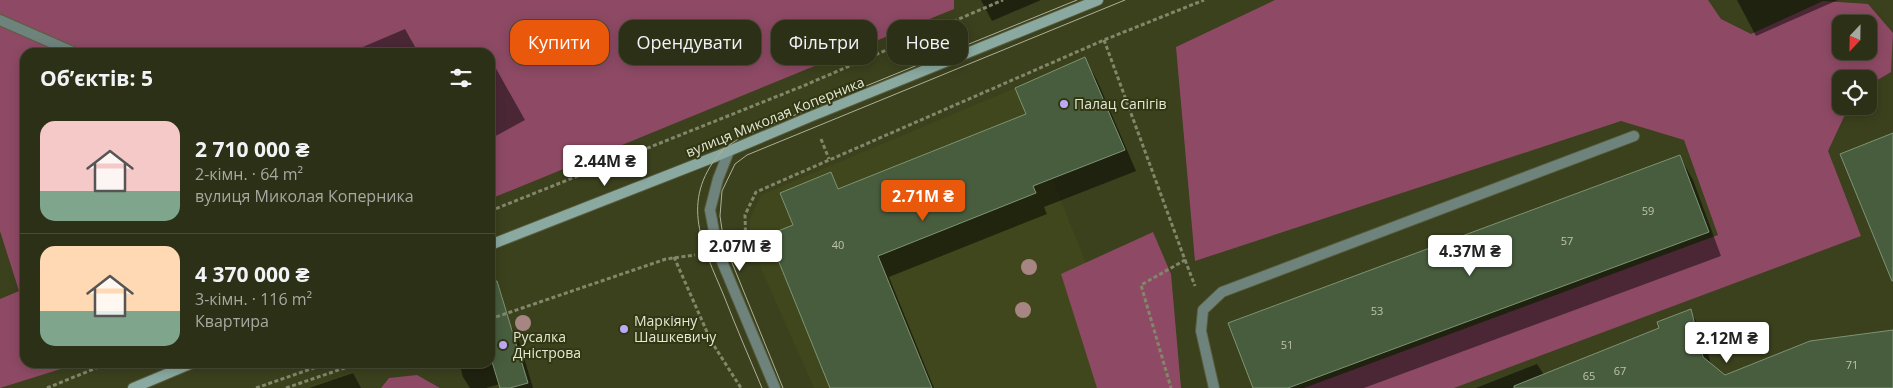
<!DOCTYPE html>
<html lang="uk">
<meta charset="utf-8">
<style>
:root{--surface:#2c3016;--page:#34381f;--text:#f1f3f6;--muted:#a6a9a1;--line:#484b35;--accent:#ea580c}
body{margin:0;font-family:"Open Sans",sans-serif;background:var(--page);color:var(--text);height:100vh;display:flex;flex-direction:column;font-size:19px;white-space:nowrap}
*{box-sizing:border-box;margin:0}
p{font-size:16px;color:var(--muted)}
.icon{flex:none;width:28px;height:28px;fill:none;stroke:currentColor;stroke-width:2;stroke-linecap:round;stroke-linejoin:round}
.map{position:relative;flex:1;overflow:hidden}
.panel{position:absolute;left:20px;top:48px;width:475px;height:320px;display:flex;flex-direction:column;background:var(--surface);border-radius:15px;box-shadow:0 2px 12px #0003,0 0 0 1px var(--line)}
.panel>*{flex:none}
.top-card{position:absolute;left:510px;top:20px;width:475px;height:45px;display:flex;gap:10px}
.needle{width:32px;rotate:202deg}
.controls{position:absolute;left:1832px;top:15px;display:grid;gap:10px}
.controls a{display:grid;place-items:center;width:45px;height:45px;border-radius:10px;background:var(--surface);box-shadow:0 2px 12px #0003,0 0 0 1px var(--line);font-size:25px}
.price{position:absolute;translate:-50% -42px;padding:0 11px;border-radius:5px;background:#fff;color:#222;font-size:16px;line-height:32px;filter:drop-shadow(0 1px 2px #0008)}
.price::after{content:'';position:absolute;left:50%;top:30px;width:15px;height:11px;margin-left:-8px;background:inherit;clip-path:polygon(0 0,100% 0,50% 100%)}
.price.selected{background:var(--accent);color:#fff}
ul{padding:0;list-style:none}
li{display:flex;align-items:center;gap:15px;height:125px;padding:0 20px}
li+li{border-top:1px solid var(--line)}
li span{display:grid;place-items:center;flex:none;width:140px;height:100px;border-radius:15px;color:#555}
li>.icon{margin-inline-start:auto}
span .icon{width:60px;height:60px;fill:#fffc;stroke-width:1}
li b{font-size:21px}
h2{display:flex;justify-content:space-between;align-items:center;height:60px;padding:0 20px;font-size:21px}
.chip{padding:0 18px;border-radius:15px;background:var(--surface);box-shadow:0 2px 12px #0003,0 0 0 1px var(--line);font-size:18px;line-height:45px}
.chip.selected{background:var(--accent);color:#fff}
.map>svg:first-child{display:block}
.built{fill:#41471c}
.forest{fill:#8e4a65;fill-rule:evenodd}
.shadow{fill:#0007}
.building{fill:#485d3e;stroke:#7d9473}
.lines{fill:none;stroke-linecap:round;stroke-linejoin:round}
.lane-casing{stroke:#595e3e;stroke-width:12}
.street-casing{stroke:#595e3e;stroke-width:12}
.secondary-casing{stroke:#595e3e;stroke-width:12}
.path{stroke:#83876a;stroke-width:3;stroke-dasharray:4 2.5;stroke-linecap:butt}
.lane{stroke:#6f837d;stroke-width:10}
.street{stroke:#6f837d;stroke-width:10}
.secondary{stroke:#8aaaa1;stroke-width:10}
.tram{stroke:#adb199;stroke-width:1}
.tree{fill:#a68582}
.poi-dot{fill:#bda9f5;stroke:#313613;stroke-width:2}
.labels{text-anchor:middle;stroke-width:4;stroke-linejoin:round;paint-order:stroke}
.number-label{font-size:11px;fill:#bdc5ae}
.poi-label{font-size:14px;fill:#e4e8d4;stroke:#313613;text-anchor:start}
.street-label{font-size:14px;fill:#e4e8d4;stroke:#313613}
</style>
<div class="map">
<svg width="1893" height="388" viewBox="0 0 1893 388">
<rect width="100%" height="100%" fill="#3b401d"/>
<!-- built -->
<g class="built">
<polygon points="1015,88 1137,388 814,388 750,244 750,219 761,195"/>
<polygon points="353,372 359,388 305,388"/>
</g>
<!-- forest -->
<g class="forest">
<polygon points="0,0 954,0 954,9 490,199 490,52 25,52 25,362 63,363 64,368 0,388 0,299 19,291 0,231"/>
<path d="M1275 0H1708L1721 19 1751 34 1823 1 1868 4 1893 33 1891 72 1869 85V79H1841V106H1849L1828 151 1861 236 1454 388H1304L1718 235 1684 140 1621 121 1195 261 1176 47ZM1841 24H1869V51H1841Z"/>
<polygon points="1153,232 1171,274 1181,388 1097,388 1061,274"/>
<polygon points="417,375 440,388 381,388 389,378"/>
</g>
<!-- shadow -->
<g class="shadow">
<polygon points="981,0 1041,0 992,21"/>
<polygon points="1737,0 1838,0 1756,36"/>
<polygon points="405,29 418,52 351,52"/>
<polygon points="1085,59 1097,80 1136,171 1044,207 1047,214 889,277 934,388 831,388 795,226 830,174 839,190 1028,115"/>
<polygon points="494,65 525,120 490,139 490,67"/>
<polygon points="1680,157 1693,180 1721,256 1364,388 1254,388"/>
<polygon points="1690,311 1703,333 1711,365 1725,376 1893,331 1893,388 1476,388 1537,364 1544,375 1661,329"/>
<polygon points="509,323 518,338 533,388 501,388 500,384 486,388 470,388 463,377 459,362 490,362 490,328"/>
<polygon points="353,373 361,388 309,388"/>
</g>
<!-- building -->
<g class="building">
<polygon points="1085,57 1125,150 1033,186 1036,193 878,256 932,388 830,388 768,235 793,225 780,193 831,172 838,189 1026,114 1015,88"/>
<polygon points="1893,133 1893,281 1892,281 1840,154"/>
<polygon points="1680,155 1709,232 1288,388 1253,388 1228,323"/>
<polygon points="497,281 528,383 510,388 500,388 490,355 490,282"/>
<polygon points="1691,309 1703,357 1725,375 1810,341 1893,330 1893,388 1514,388 1514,386 1659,328 1657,322"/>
</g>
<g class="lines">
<defs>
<g id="lane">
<polyline points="0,20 73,52"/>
<polyline points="1214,388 1201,331 1203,310 1222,292 1634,136"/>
</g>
<polyline id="street" points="729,151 718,179 710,210 718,252 775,388"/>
<g id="secondary">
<polyline points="490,245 717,156 812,116 1098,0"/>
<polyline points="133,388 195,362"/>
</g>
</defs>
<!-- lane casing -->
<use href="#lane" class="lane-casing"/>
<!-- street casing -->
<use href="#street" class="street-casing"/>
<!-- secondary casing -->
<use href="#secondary" class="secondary-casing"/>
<!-- path -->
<g class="path">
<polyline points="1104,40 1185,260 1141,285 1171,388"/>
<polyline points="821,139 829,159"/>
<polyline points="490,211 803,86 1003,0"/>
<polyline points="746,251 745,215 756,192 1104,40 1204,0"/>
<polyline points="674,257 711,341 741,388"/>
<polyline points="1185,260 1195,286"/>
<polyline points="490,319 666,259 695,255"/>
<polyline points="47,388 111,362"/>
<polyline points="256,388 331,362"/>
<polyline points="286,388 362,362"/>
</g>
<!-- lane -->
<use href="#lane" class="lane"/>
<!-- street -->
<use href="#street" class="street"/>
<!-- secondary -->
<use href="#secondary" class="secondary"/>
<!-- tram -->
<g class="tram">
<path d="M762 388C749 357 736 327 724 296 703 246 679 202 720 153 725 147 734 142 741 137L1077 0"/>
<polyline points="783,388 724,243 720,216 722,191 735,164 747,155 1125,0"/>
</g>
</g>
<!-- trees -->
<g class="tree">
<circle cx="1029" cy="267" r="8"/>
<circle cx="1023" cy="310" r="8"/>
<circle cx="523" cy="323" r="8"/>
</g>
<!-- markers -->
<g class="poi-dot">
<circle cx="1064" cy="104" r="5"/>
<circle cx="624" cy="329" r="5"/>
<circle cx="503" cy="345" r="5"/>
</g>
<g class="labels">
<!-- number labels -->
<g class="number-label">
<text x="1648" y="215">59</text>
<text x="1567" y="245">57</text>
<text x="838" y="249">40</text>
<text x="1377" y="315">53</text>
<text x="1287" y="349">51</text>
<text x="1852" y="369">71</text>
<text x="1620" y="375">67</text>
<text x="1589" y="380">65</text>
</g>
<!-- poi labels -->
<g class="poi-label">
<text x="1074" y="109">Палац Сапігів</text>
<text x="634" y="326">Маркіяну<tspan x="634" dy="16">Шашкевичу</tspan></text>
<text x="513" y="342">Русалка<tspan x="513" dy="16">Дністрова</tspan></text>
</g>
<!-- street labels -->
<g class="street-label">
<text transform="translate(775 117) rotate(-22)" y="5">вулиця Миколая Коперника</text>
</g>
</g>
</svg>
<div class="controls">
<a><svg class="needle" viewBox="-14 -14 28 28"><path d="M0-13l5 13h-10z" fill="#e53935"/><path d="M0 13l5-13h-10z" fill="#a6a9a1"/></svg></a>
<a><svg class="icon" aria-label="locate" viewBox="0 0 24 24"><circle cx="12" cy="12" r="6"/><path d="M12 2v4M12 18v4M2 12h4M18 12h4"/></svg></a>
</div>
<b class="price" style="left:605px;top:187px">2.44M ₴</b>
<b class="price selected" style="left:923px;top:222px">2.71M ₴</b>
<b class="price" style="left:740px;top:272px">2.07M ₴</b>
<b class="price" style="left:1470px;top:277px">4.37M ₴</b>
<b class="price" style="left:1727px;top:364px">2.12M ₴</b>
<div class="top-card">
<a class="chip selected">Купити</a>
<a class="chip">Орендувати</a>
<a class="chip">Фільтри</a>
<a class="chip">Нове</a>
</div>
<section class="panel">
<h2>Об’єктів: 5<svg class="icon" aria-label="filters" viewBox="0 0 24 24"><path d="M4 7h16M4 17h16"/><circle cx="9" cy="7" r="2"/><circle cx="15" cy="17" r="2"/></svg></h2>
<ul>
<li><span style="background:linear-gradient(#f6c9c9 70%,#7fa58c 0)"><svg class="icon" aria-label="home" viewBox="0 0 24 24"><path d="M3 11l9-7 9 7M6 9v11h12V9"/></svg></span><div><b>2 710 000 ₴</b><p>2-кімн. · 64 m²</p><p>вулиця Миколая Коперника</p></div></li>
<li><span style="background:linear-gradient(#ffd9b3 65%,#7fa58c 0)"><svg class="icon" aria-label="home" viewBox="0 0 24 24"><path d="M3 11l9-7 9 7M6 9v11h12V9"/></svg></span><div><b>4 370 000 ₴</b><p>3-кімн. · 116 m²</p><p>Квартира</p></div></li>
</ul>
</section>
</div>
